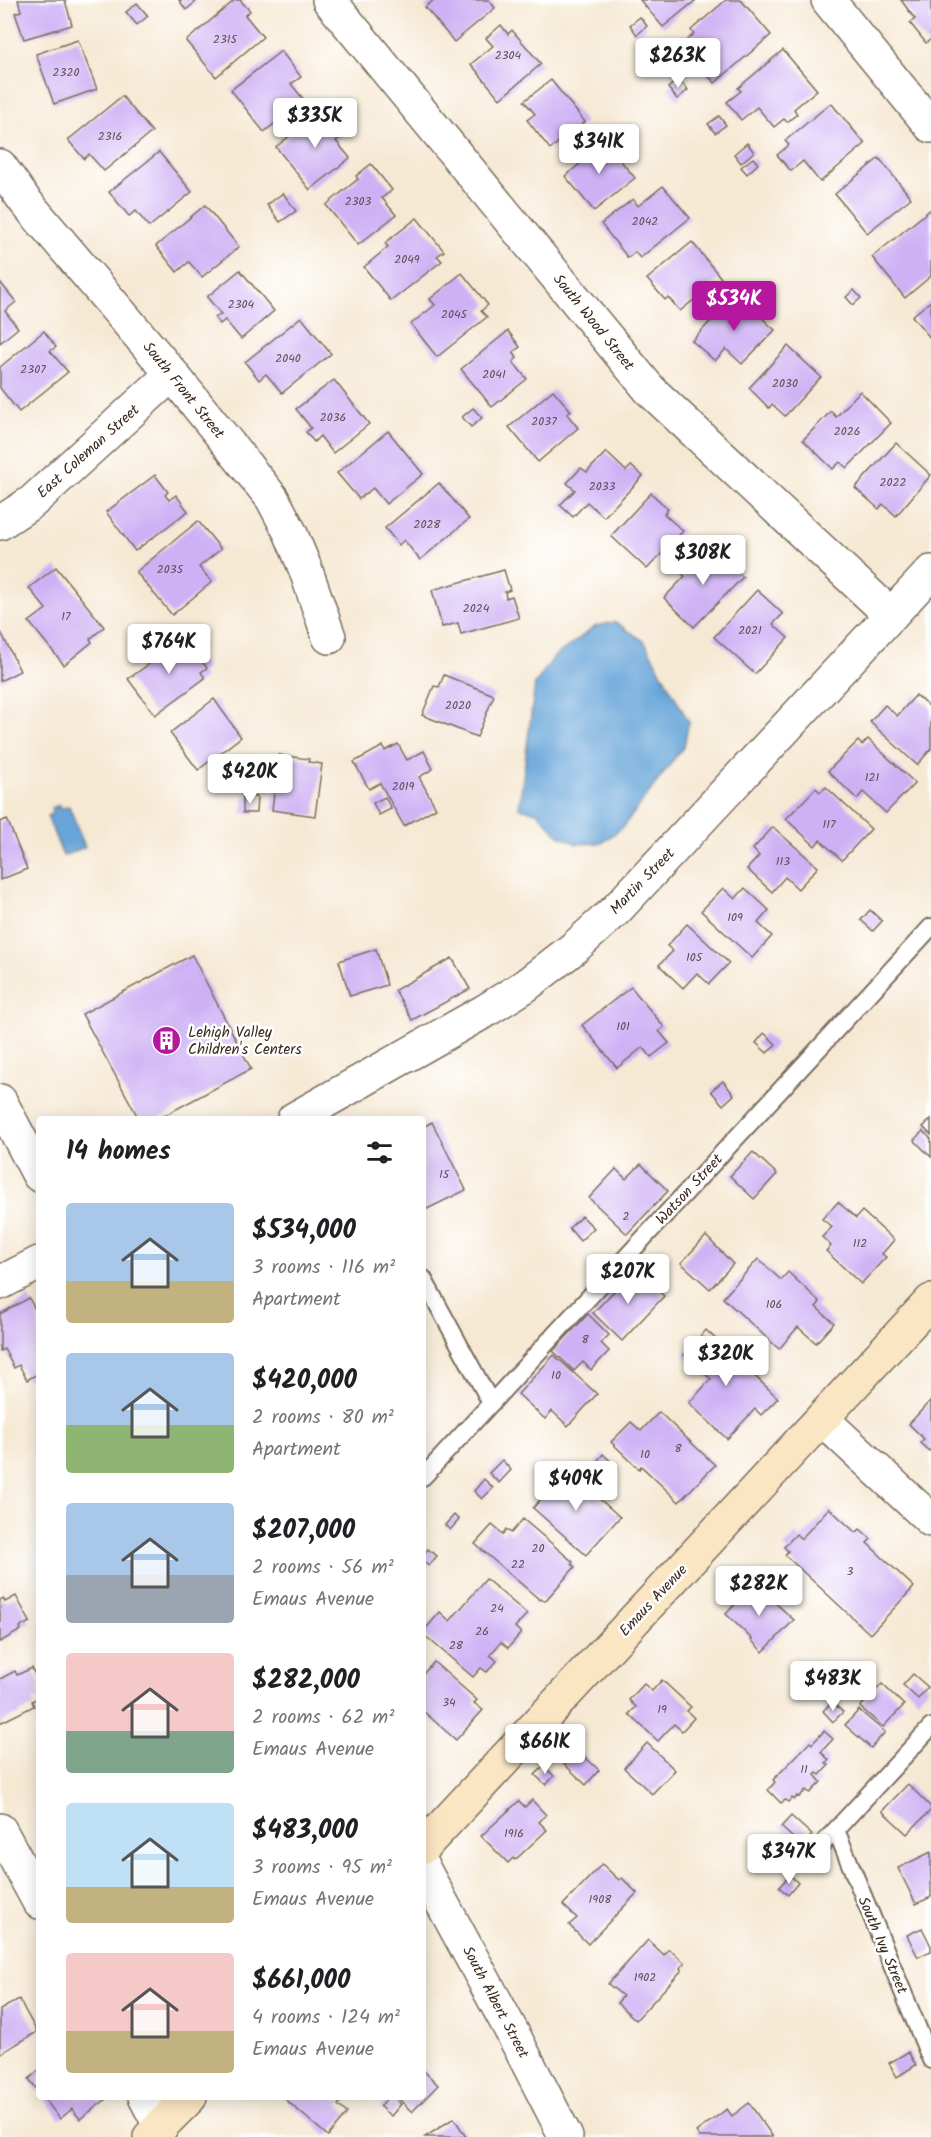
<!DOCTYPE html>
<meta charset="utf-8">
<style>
:root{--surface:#fff;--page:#f6f6f6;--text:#202124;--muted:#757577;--accent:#b5179e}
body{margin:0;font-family:Kalam,sans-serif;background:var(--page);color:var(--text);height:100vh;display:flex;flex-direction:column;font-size:22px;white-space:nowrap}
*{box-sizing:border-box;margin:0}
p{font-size:20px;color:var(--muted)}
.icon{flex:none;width:33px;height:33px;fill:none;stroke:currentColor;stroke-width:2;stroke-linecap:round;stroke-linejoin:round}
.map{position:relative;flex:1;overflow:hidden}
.drawer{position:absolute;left:36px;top:1116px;width:390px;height:984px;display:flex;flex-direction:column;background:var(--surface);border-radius:6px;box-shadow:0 3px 15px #0003}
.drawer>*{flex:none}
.price{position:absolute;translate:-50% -51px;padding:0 14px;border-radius:6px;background:#fff;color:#222;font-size:20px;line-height:39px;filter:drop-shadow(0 2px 3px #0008)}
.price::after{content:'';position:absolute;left:50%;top:36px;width:18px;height:14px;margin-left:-9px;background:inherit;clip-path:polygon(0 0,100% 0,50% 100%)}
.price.on{background:var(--accent);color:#fff}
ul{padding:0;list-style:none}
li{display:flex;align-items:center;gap:18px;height:150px;padding:0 30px}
li span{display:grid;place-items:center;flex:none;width:168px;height:120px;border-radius:6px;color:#555}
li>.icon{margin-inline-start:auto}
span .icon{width:72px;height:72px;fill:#fffc;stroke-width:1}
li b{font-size:26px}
h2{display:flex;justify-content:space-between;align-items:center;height:72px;padding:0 30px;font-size:26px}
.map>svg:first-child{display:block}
.water{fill:#67a5d9;stroke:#51687c;stroke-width:1.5}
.building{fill:#ceb1f4}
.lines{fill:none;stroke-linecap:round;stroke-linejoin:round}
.service-casing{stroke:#7c6d5e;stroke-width:20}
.minor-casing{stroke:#7c6d5e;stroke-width:36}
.secondary-casing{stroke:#7c6d5e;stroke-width:36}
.service{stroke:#fff;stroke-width:16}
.minor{stroke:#fff;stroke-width:33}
.secondary{stroke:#fbe6c3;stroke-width:33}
.labels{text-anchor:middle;stroke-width:5;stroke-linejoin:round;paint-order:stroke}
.number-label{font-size:12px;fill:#604c54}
.street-label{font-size:15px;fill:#3b2a1e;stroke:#fff}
.poi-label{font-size:15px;fill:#3b2a1e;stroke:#fff;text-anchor:start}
</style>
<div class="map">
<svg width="931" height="2137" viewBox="0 0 931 2137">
<rect width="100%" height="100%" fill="#fff"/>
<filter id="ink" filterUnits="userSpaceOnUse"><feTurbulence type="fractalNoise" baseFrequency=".0167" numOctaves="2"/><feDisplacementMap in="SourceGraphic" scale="12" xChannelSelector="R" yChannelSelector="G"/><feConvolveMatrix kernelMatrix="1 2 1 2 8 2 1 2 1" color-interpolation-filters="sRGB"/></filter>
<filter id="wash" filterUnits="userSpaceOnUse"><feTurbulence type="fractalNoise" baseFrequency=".008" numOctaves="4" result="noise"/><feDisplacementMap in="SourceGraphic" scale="24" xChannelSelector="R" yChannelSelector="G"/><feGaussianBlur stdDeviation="1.35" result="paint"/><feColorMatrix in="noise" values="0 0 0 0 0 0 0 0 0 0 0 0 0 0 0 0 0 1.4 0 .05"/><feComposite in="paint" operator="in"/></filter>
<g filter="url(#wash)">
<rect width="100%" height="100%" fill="#f6e9d4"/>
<!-- water -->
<g class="water">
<polygon points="615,622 644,641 689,722 684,746 624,826 602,843 577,844 560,836 537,812 519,808 535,684 554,657 596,626"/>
<polygon points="59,805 60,809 69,806 85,847 63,856 47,816 53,813 51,808"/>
</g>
<g id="blocks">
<!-- building -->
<g class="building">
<polygon points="18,0 65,0 72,25 24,39 15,13 21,11"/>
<polygon points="179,0 198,0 186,10"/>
<polygon points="235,0 240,0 250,11 245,15 263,37 216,77 186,41"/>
<polygon points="434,0 489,0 495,8 454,42 425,7"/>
<polygon points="640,0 696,0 663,27"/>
<polygon points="726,0 741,0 771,35 715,83 680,46 694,34 691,30"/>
<polygon points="901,0 931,0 931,39 926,43 910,23 915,19"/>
<polygon points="137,3 148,16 137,25 126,12"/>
<polygon points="640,17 647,26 637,35 630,25"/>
<polygon points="501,25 508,34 512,30 541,64 500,99 471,64 493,46 486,38"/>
<polygon points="78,40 97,89 54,104 36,54"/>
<polygon points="783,50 817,90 794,109 797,114 787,122 784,119 774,127 757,107 741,120 727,102 741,91 738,88"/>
<polygon points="281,51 301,77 291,84 304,100 264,132 231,90"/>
<polygon points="678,79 688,90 677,99 668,88"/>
<polygon points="551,80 585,122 550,149 527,120 535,114 524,101"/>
<polygon points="122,96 152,132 104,171 89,154 84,159 68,140"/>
<polygon points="831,103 865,144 820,182 803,161 791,171 777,155 789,145 785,141"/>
<polygon points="326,107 346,133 336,141 350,158 310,190 276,147"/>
<polygon points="719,116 726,125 715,133 708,124"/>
<polygon points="596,137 603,146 606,143 635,178 594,211 565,176 587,158 580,150"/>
<polygon points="747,143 754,152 741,163 734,154"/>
<polygon points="159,152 192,192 149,227 136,211 129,216 109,192"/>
<polygon points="753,158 758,164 747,174 741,167"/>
<polygon points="879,158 911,198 867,233 835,194"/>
<polygon points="371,164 392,190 382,198 396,215 358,245 326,205 358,179 356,176"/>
<polygon points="663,186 690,218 640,258 635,252 628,258 601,224 633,199 638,206"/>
<polygon points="283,193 296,211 280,222 267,205"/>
<polygon points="205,205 239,247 202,277 189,262 177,272 156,246"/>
<polygon points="931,209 931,276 905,298 872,257"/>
<polygon points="417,218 444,251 437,256 442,261 391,301 364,267 388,247 385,243"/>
<polygon points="692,242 721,278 680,311 668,297 665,300 647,279"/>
<polygon points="240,270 274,311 241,339 225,320 220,324 215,318 221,314 207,297"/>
<polygon points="462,273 488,305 481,311 487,317 437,357 411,324 435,305 430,299"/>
<polygon points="0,282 16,302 5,311 18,328 0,343"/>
<polygon points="854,290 861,298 853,305 846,297"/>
<polygon points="736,294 775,330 742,364 726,349 715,361 692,341"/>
<polygon points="931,301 931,339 912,316"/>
<polygon points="301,317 331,354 282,393 266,374 259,380 245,362"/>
<polygon points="44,331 56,347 50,351 68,372 19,412 0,388 0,367"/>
<polygon points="508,331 520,347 513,352 517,358 513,362 527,379 492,407 461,369"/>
<polygon points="788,346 821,377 785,416 772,404 769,408 749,388"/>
<polygon points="334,380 369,424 333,453 320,436 314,442 306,432 311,428 296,409"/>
<polygon points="553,390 571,411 567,414 578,428 538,462 509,427"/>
<polygon points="860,391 891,423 847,468 840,462 833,469 803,440 831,411 836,417"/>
<polygon points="473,408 482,418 471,427 462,417"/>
<polygon points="388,431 423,474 386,504 373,488 359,499 337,473"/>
<polygon points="896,443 931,475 896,516 883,504 879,509 855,488"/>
<polygon points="606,452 626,471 631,466 643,476 604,517 587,502 573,517 560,505 575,490 567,483 581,468 587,472"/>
<polygon points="155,475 168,492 165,495 169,500 176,495 188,511 135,551 106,512"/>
<polygon points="439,483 469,519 420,560 404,540 399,545 385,528"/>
<polygon points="651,493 668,509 664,514 683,531 647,569 611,536"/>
<polygon points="198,521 221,549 199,567 212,582 172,615 136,572"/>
<polygon points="708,544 743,577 694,627 664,598 685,576 681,573"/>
<polygon points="56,567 104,627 90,639 92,642 64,665 29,622 46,609 29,588"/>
<polygon points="504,570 510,590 505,592 506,598 512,596 519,618 461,634 458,623 442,627 432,590"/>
<polygon points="757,590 783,614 773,624 788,638 755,674 714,637"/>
<polygon points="0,630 20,671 0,681"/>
<polygon points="183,634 207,668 201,672 205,678 155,715 128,679 152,662 150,658"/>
<polygon points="444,675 494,695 477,737 422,715 434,686 439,687"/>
<polygon points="916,695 931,708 931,749 917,765 870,722 885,705 897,716"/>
<polygon points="214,699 241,737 198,770 170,733"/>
<polygon points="868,739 915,783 886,813 863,792 857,799 828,771 858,741 862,745"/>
<polygon points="398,744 407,760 424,751 433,769 419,777 436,808 404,826 380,783 369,789 354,762 383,746 385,751"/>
<polygon points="279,755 309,759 308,762 322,764 315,816 272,810"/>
<polygon points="826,787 871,829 842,860 820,840 815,846 786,819 816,788 820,792"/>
<polygon points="243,796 257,797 256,813 243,813"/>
<polygon points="385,797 391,809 379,815 373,803"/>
<polygon points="7,819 27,869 0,880 0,822"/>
<polygon points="773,827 818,867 798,889 785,877 772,892 747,869 759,856 753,849"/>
<polygon points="723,888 735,899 745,888 769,910 758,923 772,936 752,958 701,911"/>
<polygon points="870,910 882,921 873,931 861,920"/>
<polygon points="687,924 729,963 709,984 697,973 683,988 659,965 673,951 667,946"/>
<polygon points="376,949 387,985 350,996 339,961"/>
<polygon points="192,955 251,1069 158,1119 139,1119 82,1014"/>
<polygon points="452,958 470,989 412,1020 395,990"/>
<polygon points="631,987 664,1027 659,1031 669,1043 651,1057 643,1047 617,1068 582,1025"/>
<polygon points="764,1033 776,1044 767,1053 756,1043"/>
<polygon points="723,1081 734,1095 723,1105 711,1091"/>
<polygon points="931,1119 931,1135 923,1127"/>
<polygon points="432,1122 466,1190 423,1211 423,1127"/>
<polygon points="923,1131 931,1139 931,1157 914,1140"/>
<polygon points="753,1152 777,1174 754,1199 730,1176"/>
<polygon points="641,1164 668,1191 627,1234 589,1198 616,1169 626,1179"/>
<polygon points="838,1202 856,1218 862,1211 894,1240 882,1254 886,1257 861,1284 826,1251 831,1246 822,1237 832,1227 822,1219"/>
<polygon points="582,1216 594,1228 580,1241 569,1228"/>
<polygon points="706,1236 733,1264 710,1289 681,1263"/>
<polygon points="758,1259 781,1280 788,1272 820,1302 816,1307 834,1323 816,1343 798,1327 779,1349 723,1298"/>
<polygon points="635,1269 664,1296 622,1341 593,1313"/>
<polygon points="29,1298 39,1317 39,1373 27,1380 19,1365 14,1368 4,1349 0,1351 0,1314"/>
<polygon points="588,1314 609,1335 601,1343 609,1351 591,1370 583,1362 574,1371 553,1351"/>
<polygon points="706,1330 778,1398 761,1415 755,1409 727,1439 689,1403 711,1379 684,1355"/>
<polygon points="554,1355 597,1394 568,1426 552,1411 545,1419 518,1394"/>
<polygon points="931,1400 931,1449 929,1451 920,1443 924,1439 909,1424"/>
<polygon points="659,1412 715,1465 679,1502 641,1466 639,1469 611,1442 631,1422 641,1431"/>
<polygon points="603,1454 618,1468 610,1477 595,1464"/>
<polygon points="502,1460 511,1470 499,1483 489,1473"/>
<polygon points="567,1470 620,1517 586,1555 533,1508"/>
<polygon points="484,1479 493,1488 482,1499 474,1491"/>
<polygon points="829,1508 856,1533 860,1529 871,1539 867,1543 914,1587 870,1634 785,1555 788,1551 784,1547 796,1534 801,1539"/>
<polygon points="454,1515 459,1520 450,1530 445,1525"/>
<polygon points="523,1519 573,1562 572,1564 575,1567 545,1601 541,1599 540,1600 475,1544 492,1525 503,1534 506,1529 511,1533"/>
<polygon points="428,1549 437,1556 429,1566 423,1561 423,1555"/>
<polygon points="486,1579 527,1614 515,1627 521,1633 508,1648 501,1642 490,1655 497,1661 487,1672 481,1668 473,1677 423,1634 423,1632 440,1612 450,1621"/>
<polygon points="754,1583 794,1620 763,1652 751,1640 752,1639 726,1614 737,1602 731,1597 738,1590 743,1595"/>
<polygon points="16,1596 30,1622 20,1627 21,1630 0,1642 0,1600 3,1598 5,1602"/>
<polygon points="434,1662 477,1700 474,1703 483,1710 456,1740 423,1711 423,1674"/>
<polygon points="32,1668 39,1683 39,1697 32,1701 34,1706 0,1723 0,1679 15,1671 17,1675"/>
<polygon points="913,1674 928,1687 918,1699 903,1685"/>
<polygon points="662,1680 691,1707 687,1711 694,1718 682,1731 674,1724 658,1741 629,1714 636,1707 629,1700 644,1684 652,1691"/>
<polygon points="882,1684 904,1705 883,1727 860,1707"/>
<polygon points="832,1702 843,1712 833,1722 823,1711"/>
<polygon points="859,1710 885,1732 871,1748 845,1725"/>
<polygon points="824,1731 833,1739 821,1752 829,1760 826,1763 829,1765 820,1775 817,1773 815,1775 821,1782 810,1793 806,1790 799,1797 797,1796 794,1800 792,1798 788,1802 785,1800 781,1803 768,1790 775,1782 773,1780 810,1742 812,1744"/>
<polygon points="647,1743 675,1770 652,1794 624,1768"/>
<polygon points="573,1746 599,1770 586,1785 560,1760"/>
<polygon points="544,1766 554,1776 546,1785 535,1775"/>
<polygon points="908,1784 931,1807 931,1810 907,1834 882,1811"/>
<polygon points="532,1800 546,1815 539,1822 547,1830 515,1860 513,1858 508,1863 481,1836 519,1801 525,1807"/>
<polygon points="791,1816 812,1835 802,1846 781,1827"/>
<polygon points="931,1852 931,1897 916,1904 898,1868"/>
<polygon points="602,1864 619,1880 622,1878 637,1893 588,1944 569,1925 577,1918 563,1905"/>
<polygon points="790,1875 798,1883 788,1895 779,1887"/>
<polygon points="922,1928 931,1946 931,1951 918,1957 907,1935"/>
<polygon points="648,1940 664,1955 669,1949 685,1963 680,1968 682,1970 636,2020 617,2003 623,1996 608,1984"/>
<polygon points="19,1999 37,2032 0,2054 0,2010"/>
<polygon points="908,2052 916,2065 897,2077 889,2063"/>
<polygon points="39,2070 39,2092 29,2079"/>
<polygon points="423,2070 438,2085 412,2112 397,2097 423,2097"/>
<polygon points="43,2097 103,2097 105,2100 80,2119 72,2109 60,2119"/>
<polygon points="289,2097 346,2097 338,2105 347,2113 328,2136 286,2100"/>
<polygon points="388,2097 393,2097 401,2104 391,2116 380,2107"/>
<polygon points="749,2103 773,2137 700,2137 696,2132 727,2109 732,2116"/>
<polygon points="454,2118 466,2137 425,2137"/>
</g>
</g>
</g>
<g filter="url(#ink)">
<use href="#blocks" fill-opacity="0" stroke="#7c6d5e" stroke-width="1.5"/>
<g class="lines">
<defs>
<g id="service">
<polyline points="423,1278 491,1403"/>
<polyline points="423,1477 931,927"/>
<polyline points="836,1830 931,2060"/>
<polyline points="817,1850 931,1727"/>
</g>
<g id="minor">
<polyline points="329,0 650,390 891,615"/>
<polyline points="828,0 931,126"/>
<polyline points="0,166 25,201 172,374 272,498 290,532 305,568 329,637"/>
<polyline points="0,523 32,502 172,374"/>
<polyline points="0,1101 39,1175"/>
<polyline points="294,1119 485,1011 525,986 574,948 616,910 931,572"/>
<polyline points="0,1283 39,1263"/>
<polyline points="822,1419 931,1520"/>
<polyline points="0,1830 39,1902"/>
<polyline points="423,1868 512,2032 566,2137"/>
<polyline points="145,2097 161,2127"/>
</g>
<g id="secondary">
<polyline points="423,1847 931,1301"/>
<polyline points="150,2137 190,2097"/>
</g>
</defs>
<!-- service casing -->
<use href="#service" class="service-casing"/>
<!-- minor casing -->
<use href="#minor" class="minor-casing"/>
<!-- secondary casing -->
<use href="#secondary" class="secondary-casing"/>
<!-- service -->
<use href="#service" class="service"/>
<!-- minor -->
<use href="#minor" class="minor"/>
<!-- secondary -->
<use href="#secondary" class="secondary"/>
</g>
</g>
<!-- icons -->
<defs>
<symbol id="building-disc" viewBox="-11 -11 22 22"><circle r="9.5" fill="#b5179e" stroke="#fff"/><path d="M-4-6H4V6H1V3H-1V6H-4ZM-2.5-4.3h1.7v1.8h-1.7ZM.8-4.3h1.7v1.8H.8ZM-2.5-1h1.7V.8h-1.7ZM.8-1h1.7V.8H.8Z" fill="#fff"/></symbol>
</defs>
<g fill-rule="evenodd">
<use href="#building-disc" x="150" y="1024" width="33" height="33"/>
</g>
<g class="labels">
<!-- number labels -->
<g class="number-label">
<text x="225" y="43">2315</text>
<text x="508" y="59">2304</text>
<text x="66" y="76">2320</text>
<text x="110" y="140">2316</text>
<text x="358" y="205">2303</text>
<text x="645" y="225">2042</text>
<text x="407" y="263">2049</text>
<text x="241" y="308">2304</text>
<text x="454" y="318">2045</text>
<text x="288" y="362">2040</text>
<text x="33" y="373">2307</text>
<text x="494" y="378">2041</text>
<text x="785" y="387">2030</text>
<text x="333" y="421">2036</text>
<text x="544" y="425">2037</text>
<text x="847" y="435">2026</text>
<text x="893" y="486">2022</text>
<text x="602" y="490">2033</text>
<text x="427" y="528">2028</text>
<text x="170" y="573">2035</text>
<text x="476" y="612">2024</text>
<text x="66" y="620">17</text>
<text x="750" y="634">2021</text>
<text x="458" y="709">2020</text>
<text x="872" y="781">121</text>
<text x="403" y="790">2019</text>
<text x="829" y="828">117</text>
<text x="783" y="865">113</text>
<text x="735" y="921">109</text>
<text x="694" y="961">105</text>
<text x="623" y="1030">101</text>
<text x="444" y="1178">15</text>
<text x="626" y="1220">2</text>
<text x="860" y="1247">112</text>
<text x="774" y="1308">106</text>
<text x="585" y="1343">8</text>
<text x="556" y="1379">10</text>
<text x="678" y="1452">8</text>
<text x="645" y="1458">10</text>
<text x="538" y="1552">20</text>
<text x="518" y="1568">22</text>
<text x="850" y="1575">3</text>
<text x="497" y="1612">24</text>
<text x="482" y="1635">26</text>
<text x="456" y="1649">28</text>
<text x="449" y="1706">34</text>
<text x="662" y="1713">19</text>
<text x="804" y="1773">11</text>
<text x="514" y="1837">1916</text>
<text x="600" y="1903">1908</text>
<text x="645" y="1981">1902</text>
</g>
<!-- street labels -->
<g class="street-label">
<text transform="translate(594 322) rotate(51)" y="5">South Wood Street</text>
<text transform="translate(184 390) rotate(51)" y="5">South Front Street</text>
<text transform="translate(88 451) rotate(-42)" y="5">East Coleman Street</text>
<text transform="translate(642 881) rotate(-46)" y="5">Martin Street</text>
<text transform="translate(689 1189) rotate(-47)" y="5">Watson Street</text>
<text transform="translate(653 1600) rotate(-47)" y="5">Emaus Avenue</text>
<text transform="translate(883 1945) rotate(67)" y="5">South Ivy Street</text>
<text transform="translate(496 2002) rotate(62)" y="5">South Albert Street</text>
</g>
<!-- poi labels -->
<g class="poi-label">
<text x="188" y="1037">Lehigh Valley<tspan x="188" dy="17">Children's Centers</tspan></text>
</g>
</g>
</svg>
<b class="price" style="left:678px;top:89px">$263K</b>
<b class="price" style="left:315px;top:149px">$335K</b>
<b class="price" style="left:599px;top:175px">$341K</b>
<b class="price on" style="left:734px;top:332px">$534K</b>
<b class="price" style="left:703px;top:586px">$308K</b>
<b class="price" style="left:169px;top:675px">$764K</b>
<b class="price" style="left:250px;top:805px">$420K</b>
<b class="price" style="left:628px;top:1305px">$207K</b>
<b class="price" style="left:726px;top:1387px">$320K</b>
<b class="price" style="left:576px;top:1512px">$409K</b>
<b class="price" style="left:759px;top:1617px">$282K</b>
<b class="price" style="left:833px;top:1712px">$483K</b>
<b class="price" style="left:545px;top:1775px">$661K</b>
<b class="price" style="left:789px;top:1885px">$347K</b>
<section class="drawer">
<h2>14 homes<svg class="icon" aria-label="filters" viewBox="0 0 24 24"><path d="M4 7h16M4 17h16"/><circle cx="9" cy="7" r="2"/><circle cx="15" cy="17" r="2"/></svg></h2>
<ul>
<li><span style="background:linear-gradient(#a9c7e8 65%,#c2b280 0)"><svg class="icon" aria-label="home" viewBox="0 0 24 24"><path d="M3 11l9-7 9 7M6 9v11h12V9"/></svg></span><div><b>$534,000</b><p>3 rooms · 116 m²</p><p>Apartment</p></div></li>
<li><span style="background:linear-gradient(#a9c7e8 60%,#8fb573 0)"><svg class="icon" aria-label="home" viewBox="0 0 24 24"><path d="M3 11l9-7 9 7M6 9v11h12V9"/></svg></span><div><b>$420,000</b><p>2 rooms · 80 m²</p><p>Apartment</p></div></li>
<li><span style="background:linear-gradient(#a9c7e8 60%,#9aa5b1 0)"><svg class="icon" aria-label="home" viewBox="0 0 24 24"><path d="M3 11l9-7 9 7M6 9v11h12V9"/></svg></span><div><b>$207,000</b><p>2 rooms · 56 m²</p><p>Emaus Avenue</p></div></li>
<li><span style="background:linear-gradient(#f6c9c9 65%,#7fa58c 0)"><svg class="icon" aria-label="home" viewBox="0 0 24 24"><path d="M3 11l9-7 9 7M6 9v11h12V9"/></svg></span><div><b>$282,000</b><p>2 rooms · 62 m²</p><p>Emaus Avenue</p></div></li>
<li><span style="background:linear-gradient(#bfe0f5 70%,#c2b280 0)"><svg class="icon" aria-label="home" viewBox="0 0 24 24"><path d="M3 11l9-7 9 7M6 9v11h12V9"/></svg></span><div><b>$483,000</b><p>3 rooms · 95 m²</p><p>Emaus Avenue</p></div></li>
<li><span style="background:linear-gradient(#f6c9c9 65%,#c2b280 0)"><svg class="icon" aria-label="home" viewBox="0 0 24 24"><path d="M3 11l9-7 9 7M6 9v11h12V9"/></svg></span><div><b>$661,000</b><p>4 rooms · 124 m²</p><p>Emaus Avenue</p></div></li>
</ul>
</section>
</div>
